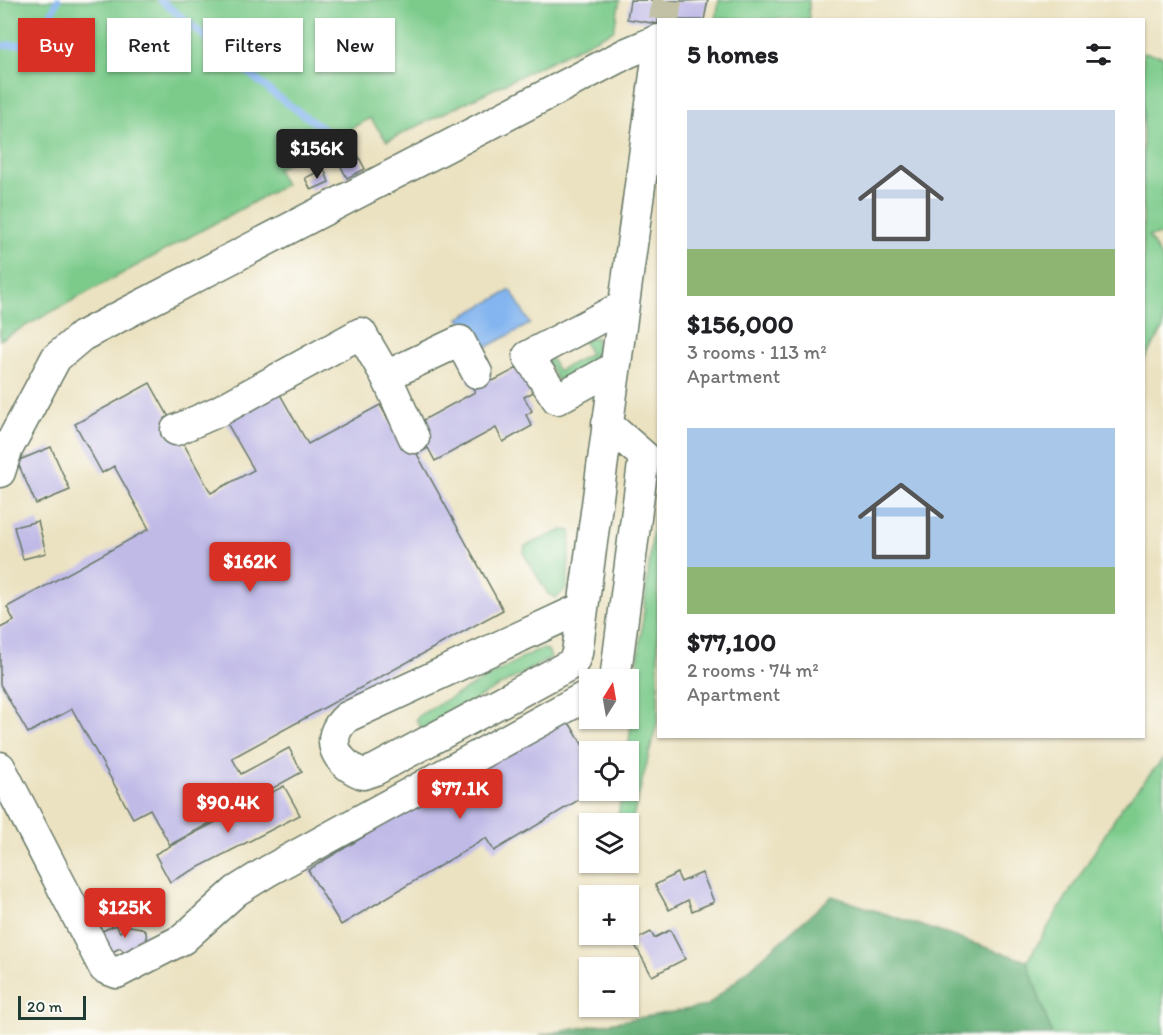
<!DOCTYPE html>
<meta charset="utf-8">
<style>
:root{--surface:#fff;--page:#f6f6f6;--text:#202124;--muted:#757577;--accent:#d93025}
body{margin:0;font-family:Itim,sans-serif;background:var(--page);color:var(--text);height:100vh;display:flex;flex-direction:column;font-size:22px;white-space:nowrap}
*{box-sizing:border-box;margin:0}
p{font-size:20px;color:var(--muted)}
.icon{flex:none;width:33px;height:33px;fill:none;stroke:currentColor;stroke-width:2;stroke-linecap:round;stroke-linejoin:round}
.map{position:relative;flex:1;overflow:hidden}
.sheet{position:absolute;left:657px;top:18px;width:488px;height:720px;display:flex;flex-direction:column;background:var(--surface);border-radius:0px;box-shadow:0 2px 4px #0004}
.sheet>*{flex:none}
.guide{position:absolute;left:18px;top:18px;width:549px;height:54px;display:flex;gap:12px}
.needle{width:39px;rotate:11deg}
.tools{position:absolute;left:579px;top:669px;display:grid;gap:12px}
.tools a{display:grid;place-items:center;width:60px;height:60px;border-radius:0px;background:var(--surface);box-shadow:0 2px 4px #0004;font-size:30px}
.scale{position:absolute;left:18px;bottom:15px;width:68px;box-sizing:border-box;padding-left:6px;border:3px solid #1f3d34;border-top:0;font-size:16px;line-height:21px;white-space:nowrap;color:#1f3d34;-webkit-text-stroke:4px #fdfcf7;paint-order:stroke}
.price{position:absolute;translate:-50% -51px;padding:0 14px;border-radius:6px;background:var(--accent);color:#fff;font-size:20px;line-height:39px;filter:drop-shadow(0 2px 3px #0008)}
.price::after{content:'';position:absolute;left:50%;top:36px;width:18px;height:14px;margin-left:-9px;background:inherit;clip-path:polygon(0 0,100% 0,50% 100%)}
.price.selected{background:#222;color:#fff}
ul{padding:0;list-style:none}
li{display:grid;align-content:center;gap:12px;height:318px;padding:0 30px}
li span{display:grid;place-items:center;height:186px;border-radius:0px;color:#555}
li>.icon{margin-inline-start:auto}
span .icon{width:108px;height:108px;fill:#fffc;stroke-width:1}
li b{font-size:26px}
h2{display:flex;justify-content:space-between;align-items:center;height:72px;padding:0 30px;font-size:26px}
.pill{padding:0 21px;border-radius:0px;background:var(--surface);box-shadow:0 2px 4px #0004;font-size:21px;line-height:54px}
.pill.selected{background:var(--accent);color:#fff}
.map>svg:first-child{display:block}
.green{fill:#7bcb8b;stroke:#4d8460;stroke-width:1.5}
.forest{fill:#64af77;stroke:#427656;stroke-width:1.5}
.water{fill:#84b5f0;stroke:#527992;stroke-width:1.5}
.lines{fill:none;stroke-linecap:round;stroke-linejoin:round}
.stream{stroke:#84b5f0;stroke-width:7}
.building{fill:#c0bae7}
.minor-tunnel{stroke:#c2c1a5;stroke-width:30;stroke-dasharray:30 15;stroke-linecap:butt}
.minor-casing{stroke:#667765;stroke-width:33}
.minor{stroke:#fff;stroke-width:30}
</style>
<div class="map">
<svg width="1163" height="1035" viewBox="0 0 1163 1035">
<rect width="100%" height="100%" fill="#fdfcf7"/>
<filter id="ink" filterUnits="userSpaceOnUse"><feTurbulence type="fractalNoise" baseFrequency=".0167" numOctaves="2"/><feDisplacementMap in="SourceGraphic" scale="12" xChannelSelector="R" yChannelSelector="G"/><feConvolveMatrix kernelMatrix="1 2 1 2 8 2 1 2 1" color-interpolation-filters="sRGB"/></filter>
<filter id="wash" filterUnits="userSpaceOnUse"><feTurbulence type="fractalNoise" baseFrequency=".008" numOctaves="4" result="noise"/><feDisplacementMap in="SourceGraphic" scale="24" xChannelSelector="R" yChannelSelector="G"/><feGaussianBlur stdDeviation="1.35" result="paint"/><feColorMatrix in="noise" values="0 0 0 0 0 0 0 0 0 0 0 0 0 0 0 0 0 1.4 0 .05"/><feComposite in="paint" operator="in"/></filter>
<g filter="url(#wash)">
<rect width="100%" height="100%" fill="#ebe2c1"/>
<!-- green -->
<g class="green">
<polygon points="0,0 620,0 614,30 387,141 370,118 277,169 285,185 0,340"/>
<polygon points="719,0 809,0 809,19 716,19"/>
<polygon points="1143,52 1163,56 1163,235 1148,236 1163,260 1163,329 1143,361"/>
<path d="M596 337C601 362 580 377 557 380L547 360 551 358 558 371 590 354 583 341Z"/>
<polygon points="658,484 658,719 629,833 628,824 617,823 622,791 628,790 628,751"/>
<polygon points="563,530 571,531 567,588 556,598 548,594 524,554 525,546"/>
<polygon points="542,649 548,650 551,658 421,729 416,719 421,714 533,652"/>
<polygon points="1163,759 1163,1035 1052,1035 1027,961 1122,807"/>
</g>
<!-- forest -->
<polygon class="forest" points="832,896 1027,961 1052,1035 540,1035 707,1006"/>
<!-- water -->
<polygon class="water" points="511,290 530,324 477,352 459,318"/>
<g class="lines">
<!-- stream -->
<g class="stream">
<polyline points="161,0 274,94 332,135"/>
<polyline points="0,46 37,42 58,0"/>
</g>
</g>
<g id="blocks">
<!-- building -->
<g class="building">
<polygon points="630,0 684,1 708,0 704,20 658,20 658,24 627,19"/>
<polygon points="355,150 365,169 347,178 337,159"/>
<polygon points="324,169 329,182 311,190 305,178"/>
<polygon points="525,364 539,389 524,397 532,411 526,415 532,426 503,442 496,428 435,461 428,448 417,454 503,610 232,758 241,774 289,748 302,772 170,845 150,809 133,818 72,709 28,733 0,684 0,628 14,621 7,607 149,529 114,466 102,473 75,424 150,383 211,493 254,470 224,418 277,389 308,444 380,405 402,444 414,425 475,392 467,378 485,368 493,381"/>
<polygon points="51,447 70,490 36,504 17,461"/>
<polygon points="38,521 46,553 23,559 14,527"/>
<polygon points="565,716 590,757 590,790 595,790 494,851 486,838 341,925 308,870"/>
<polygon points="284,786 300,815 170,882 155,854"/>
<polygon points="677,873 681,882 702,873 714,902 692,911 688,900 669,910 655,885"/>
<polygon points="116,925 120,932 130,926 141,928 146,932 147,944 128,955 120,948 110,953 100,932"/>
<polygon points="670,930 685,959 652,976 633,941 651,932 654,938"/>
</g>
</g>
</g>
<g filter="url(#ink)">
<use href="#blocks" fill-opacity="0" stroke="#667765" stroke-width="1.5"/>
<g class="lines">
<!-- minor-tunnel -->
<polyline class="minor-tunnel" points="664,20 667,0"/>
<defs>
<g id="minor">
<polyline points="614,368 557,399 528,356 623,306"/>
<polyline points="386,376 460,341 477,373"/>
<polyline points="607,424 644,456 615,680"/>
<polyline points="176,430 219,411 361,333 386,376 414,438"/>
<polyline points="0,472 7,450 56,358 82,336 627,53 658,40"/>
<path d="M582 608 347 717C322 739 336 763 363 774L375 770 573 663 577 653 658 52"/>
<polyline points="0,767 104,968 117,973 183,939 236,891 268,871 590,694"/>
</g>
</defs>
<!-- minor casing -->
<use href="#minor" class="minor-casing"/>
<!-- minor -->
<use href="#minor" class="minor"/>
</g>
</g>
</svg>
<div class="tools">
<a><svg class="needle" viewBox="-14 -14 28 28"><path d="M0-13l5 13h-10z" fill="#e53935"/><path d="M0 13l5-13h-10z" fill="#757577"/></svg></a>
<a><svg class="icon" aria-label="locate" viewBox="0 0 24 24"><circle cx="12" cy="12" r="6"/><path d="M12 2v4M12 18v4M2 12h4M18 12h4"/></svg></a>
<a><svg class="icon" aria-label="layers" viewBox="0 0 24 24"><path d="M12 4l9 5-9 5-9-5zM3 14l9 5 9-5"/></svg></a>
<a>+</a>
<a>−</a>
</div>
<div class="scale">20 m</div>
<b class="price selected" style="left:317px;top:180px">$156K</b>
<b class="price" style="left:250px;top:593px">$162K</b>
<b class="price" style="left:460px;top:820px">$77.1K</b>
<b class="price" style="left:228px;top:834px">$90.4K</b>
<b class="price" style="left:125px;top:939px">$125K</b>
<div class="guide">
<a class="pill selected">Buy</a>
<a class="pill">Rent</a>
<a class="pill">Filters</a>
<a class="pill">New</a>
</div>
<section class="sheet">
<h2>5 homes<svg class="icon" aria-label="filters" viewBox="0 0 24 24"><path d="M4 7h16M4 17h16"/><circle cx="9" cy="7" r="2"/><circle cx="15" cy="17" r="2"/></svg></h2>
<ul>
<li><span style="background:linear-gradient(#c9d6e8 75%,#8fb573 0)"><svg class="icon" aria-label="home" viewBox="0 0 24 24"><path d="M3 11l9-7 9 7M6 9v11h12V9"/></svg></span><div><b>$156,000</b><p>3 rooms · 113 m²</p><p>Apartment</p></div></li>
<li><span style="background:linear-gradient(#a9c7e8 75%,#8fb573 0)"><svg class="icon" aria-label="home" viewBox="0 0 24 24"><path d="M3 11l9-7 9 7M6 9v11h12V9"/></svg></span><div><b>$77,100</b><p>2 rooms · 74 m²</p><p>Apartment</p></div></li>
</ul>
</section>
</div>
